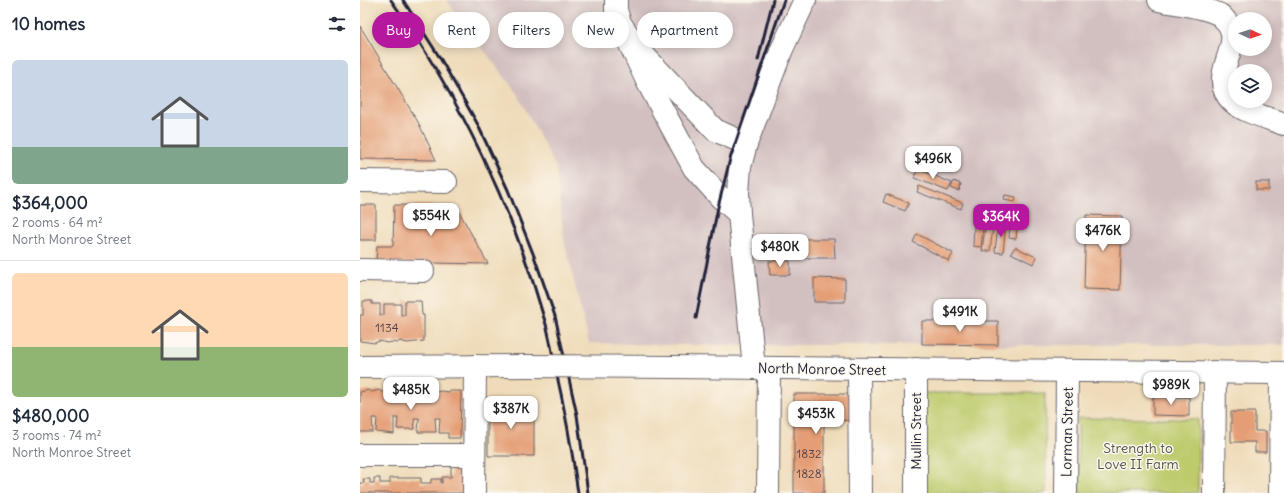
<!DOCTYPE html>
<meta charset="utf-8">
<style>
:root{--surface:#fff;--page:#f6f6f7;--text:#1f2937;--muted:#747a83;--line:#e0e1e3;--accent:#b5179e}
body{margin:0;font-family:Delius,sans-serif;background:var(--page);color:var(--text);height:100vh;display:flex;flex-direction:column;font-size:15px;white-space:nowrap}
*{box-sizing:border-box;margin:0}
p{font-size:13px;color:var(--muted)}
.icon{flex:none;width:22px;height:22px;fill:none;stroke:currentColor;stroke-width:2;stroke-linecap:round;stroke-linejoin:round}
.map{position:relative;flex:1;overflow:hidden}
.drawer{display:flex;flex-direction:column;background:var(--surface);width:360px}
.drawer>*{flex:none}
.banner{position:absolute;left:12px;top:12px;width:380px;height:36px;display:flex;gap:8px}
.needle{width:26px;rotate:93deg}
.buttons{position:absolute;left:868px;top:12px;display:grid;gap:8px}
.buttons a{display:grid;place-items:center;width:44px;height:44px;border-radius:50%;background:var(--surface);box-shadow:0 2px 10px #0003;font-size:20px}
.price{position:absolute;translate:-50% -34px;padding:0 9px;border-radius:8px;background:#fff;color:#222;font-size:13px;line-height:26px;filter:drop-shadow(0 1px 2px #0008)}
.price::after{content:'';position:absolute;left:50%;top:24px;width:12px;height:9px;margin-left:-6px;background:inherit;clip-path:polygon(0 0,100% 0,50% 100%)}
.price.current{background:var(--accent);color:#fff}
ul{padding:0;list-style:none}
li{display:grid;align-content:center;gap:8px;height:212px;padding:0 12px}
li+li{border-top:1px solid var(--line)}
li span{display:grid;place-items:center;height:124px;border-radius:6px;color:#555}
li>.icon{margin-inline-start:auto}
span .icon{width:72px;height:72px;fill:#fffc;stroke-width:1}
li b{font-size:17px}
h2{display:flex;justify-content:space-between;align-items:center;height:48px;padding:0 12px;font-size:17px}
.tag{padding:0 14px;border-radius:18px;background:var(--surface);box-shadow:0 2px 10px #0003;font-size:14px;line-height:36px}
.tag.current{background:var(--accent);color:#fff}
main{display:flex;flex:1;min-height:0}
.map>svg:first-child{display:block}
.industrial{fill:#d2bfc0;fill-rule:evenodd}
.green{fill:#becb6d;stroke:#707654}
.building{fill:#e49d75}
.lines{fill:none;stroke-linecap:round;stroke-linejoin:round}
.minor-casing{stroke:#6a6367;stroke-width:24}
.major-casing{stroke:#6a6367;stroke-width:24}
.minor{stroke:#fff;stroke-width:22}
.major{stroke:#fff;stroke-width:22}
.rail{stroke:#22223b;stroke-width:3}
.major-bridge-casing{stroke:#6a6367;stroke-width:24;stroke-linecap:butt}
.major-bridge{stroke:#fff;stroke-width:22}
.labels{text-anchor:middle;stroke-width:3;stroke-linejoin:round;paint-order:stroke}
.number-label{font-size:12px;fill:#52414a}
.street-label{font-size:14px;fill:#22223b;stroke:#fbf7ec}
.park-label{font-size:14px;fill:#51554a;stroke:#fbf7ec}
</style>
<main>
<section class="drawer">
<h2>10 homes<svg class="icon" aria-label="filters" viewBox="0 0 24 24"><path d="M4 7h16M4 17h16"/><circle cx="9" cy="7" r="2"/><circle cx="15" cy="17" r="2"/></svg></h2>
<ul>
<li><span style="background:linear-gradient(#c9d6e8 70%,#7fa58c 0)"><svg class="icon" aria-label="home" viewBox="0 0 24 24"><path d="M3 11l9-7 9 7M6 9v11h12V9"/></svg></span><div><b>$364,000</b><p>2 rooms · 64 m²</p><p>North Monroe Street</p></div></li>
<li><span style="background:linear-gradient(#ffd9b3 60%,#8fb573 0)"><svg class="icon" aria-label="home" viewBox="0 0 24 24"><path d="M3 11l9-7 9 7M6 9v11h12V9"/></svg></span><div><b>$480,000</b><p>3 rooms · 74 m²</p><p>North Monroe Street</p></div></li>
</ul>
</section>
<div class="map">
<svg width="924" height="493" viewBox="0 0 924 493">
<rect width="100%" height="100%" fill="#fbf7ec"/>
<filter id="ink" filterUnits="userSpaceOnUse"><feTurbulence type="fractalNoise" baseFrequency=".025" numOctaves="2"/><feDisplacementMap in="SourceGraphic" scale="8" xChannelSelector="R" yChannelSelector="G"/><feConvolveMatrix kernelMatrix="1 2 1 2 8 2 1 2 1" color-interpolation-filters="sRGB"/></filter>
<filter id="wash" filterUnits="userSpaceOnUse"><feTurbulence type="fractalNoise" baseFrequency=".012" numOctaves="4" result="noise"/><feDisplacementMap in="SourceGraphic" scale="16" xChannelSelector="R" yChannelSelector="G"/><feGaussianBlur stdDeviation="0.9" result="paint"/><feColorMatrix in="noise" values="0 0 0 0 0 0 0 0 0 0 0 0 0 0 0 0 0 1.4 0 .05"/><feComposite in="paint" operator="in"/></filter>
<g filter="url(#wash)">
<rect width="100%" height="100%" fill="#efdbb9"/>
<!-- industrial -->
<path class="industrial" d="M86 0H924V345H316L229 343 204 240 196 167 158 95ZM875 19H905V49H875ZM875 71H905V101H875Z"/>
<!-- green -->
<g class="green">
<polygon points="562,393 685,393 686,493 563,493"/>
<polygon points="718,418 838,419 838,493 719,493"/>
</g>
<g id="blocks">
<!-- building -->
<g class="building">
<polygon points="316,19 331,24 328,32 314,28"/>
<polygon points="0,26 58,122 76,160 0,159"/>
<polygon points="558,169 592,183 588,191 554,178"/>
<polygon points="594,181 601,184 599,191 591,188"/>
<rect x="896" y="182" width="13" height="8"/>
<polygon points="559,186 603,203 601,209 557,192"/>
<polygon points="526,194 549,203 545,211 523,202"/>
<polygon points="645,195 656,197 655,202 644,200"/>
<rect x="0" y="205" width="16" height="35"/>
<polygon points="34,205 96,206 128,264 16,262 17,246 33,246"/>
<polygon points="726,215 762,216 760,290 724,289"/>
<polygon points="638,224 646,224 643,253 635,252"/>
<polygon points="614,226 623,227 621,247 613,246"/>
<polygon points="625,227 633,228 630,251 622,251"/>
<polygon points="650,227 657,228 656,239 649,238"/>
<polygon points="557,234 593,253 589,261 553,242"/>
<polygon points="444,239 474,239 475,258 444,258"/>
<polygon points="655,247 676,257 673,264 651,253"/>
<polygon points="405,248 411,248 411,258 406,258"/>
<polygon points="409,261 430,261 430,275 410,275"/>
<polygon points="454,278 485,279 485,302 454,302"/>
<polygon points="3,301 12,301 12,304 20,304 20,315 24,315 24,304 41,304 41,315 45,315 45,301 61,301 62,315 64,315 64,341 47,343 40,341 37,343 33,342 27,343 19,341 15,343 0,341 0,315 3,315"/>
<polygon points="562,321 638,321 638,345 562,344"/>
<polygon points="8,390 12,392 19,390 22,392 28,390 37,392 40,390 43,392 49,391 58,392 60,391 75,392 81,391 89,392 89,391 101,391 100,438 88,438 88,433 79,433 80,418 75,418 76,432 58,432 59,418 54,418 55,429 37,429 38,418 34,418 34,434 16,432 17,418 12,418 13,432 0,432 0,392"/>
<polygon points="434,394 496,394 496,420 464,421 464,493 434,493"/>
<polygon points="793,397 829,397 829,416 793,415"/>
<polygon points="128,403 170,403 174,413 174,456 128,456"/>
<polygon points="871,412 895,412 895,431 906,431 906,452 895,452 895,442 871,442"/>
<polygon points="91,459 103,459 103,493 0,493 0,483 4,483 3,479 10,479 10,483 14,483 14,478 20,478 20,483 30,483 30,478 61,478 61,483 71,483 71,479 81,479 81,483 82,483 82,477 91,477"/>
</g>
</g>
</g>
<g filter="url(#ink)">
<use href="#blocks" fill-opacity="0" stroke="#6a6367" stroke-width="1"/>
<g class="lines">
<defs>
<g id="minor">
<polyline points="256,0 256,10 260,23 277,48 355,130 386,144"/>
<path d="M799 0C817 4 842 6 858 14 861 15 863 18 865 20 889 44 844 75 873 102 885 113 909 118 924 124"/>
<polyline points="260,23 287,81 334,168 360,197 379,214"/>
<polyline points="0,181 86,182"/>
<polyline points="0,270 63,271"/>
<polyline points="394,368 379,214 378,193 380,167 386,144 422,49 445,0"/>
<polyline points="499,369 500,493"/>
<polyline points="556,369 556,493"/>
<polyline points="0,455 114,455"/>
<polyline points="114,493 115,366"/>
<polyline points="408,493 409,368"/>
<polyline points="706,493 707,371"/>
<polyline points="854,493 855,372"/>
<polyline points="920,493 921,373"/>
</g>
<g id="major">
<polyline points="0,367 165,366"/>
<polyline points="313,367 924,373"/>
</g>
</defs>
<!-- minor casing -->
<use href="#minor" class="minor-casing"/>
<!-- major casing -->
<use href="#major" class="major-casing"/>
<!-- minor -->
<use href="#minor" class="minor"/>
<!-- major -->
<use href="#major" class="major"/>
<!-- rail -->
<g class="rail">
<path d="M31 0C98 95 152 206 184 318 189 332 191 347 194 362 204 405 212 449 218 493"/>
<polyline points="43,0 80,58 117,123 148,190 174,256 195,316 217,415 228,493"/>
<polyline points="398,60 413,0"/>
<polyline points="336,318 358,207 370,159 424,0"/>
</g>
<defs>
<polyline id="major-bridge" points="165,366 313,367"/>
</defs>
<!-- major-bridge casing -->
<use href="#major-bridge" class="major-bridge-casing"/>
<!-- major-bridge -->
<use href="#major-bridge" class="major-bridge"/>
</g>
</g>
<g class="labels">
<!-- number labels -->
<g class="number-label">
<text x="27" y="332">1134</text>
<text x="449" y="458">1832</text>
<text x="449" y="478">1828</text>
</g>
<!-- street labels -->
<g class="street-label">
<text transform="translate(462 369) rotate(1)" y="5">North Monroe Street</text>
<text transform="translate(556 431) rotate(-90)" y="5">Mullin Street</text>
<text transform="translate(707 432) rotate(-89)" y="5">Lorman Street</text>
</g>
<!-- park labels -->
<g class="park-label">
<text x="778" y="453">Strength to<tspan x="778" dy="16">Love II Farm</tspan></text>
</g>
</g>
</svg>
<div class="buttons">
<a><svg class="needle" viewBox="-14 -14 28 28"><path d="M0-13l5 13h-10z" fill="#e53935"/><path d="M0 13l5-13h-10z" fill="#747a83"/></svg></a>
<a><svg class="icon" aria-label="layers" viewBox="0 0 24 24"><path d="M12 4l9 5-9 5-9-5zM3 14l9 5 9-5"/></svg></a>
</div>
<b class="price" style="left:573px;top:180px">$496K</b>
<b class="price" style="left:71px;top:237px">$554K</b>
<b class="price current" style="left:641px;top:238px">$364K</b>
<b class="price" style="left:743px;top:252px">$476K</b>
<b class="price" style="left:420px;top:268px">$480K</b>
<b class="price" style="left:600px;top:333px">$491K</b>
<b class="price" style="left:811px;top:406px">$989K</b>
<b class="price" style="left:51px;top:411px">$485K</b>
<b class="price" style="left:151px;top:430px">$387K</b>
<b class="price" style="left:456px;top:435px">$453K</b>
<div class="banner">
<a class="tag current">Buy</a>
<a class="tag">Rent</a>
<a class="tag">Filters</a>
<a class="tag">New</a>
<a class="tag">Apartment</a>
</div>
</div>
</main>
